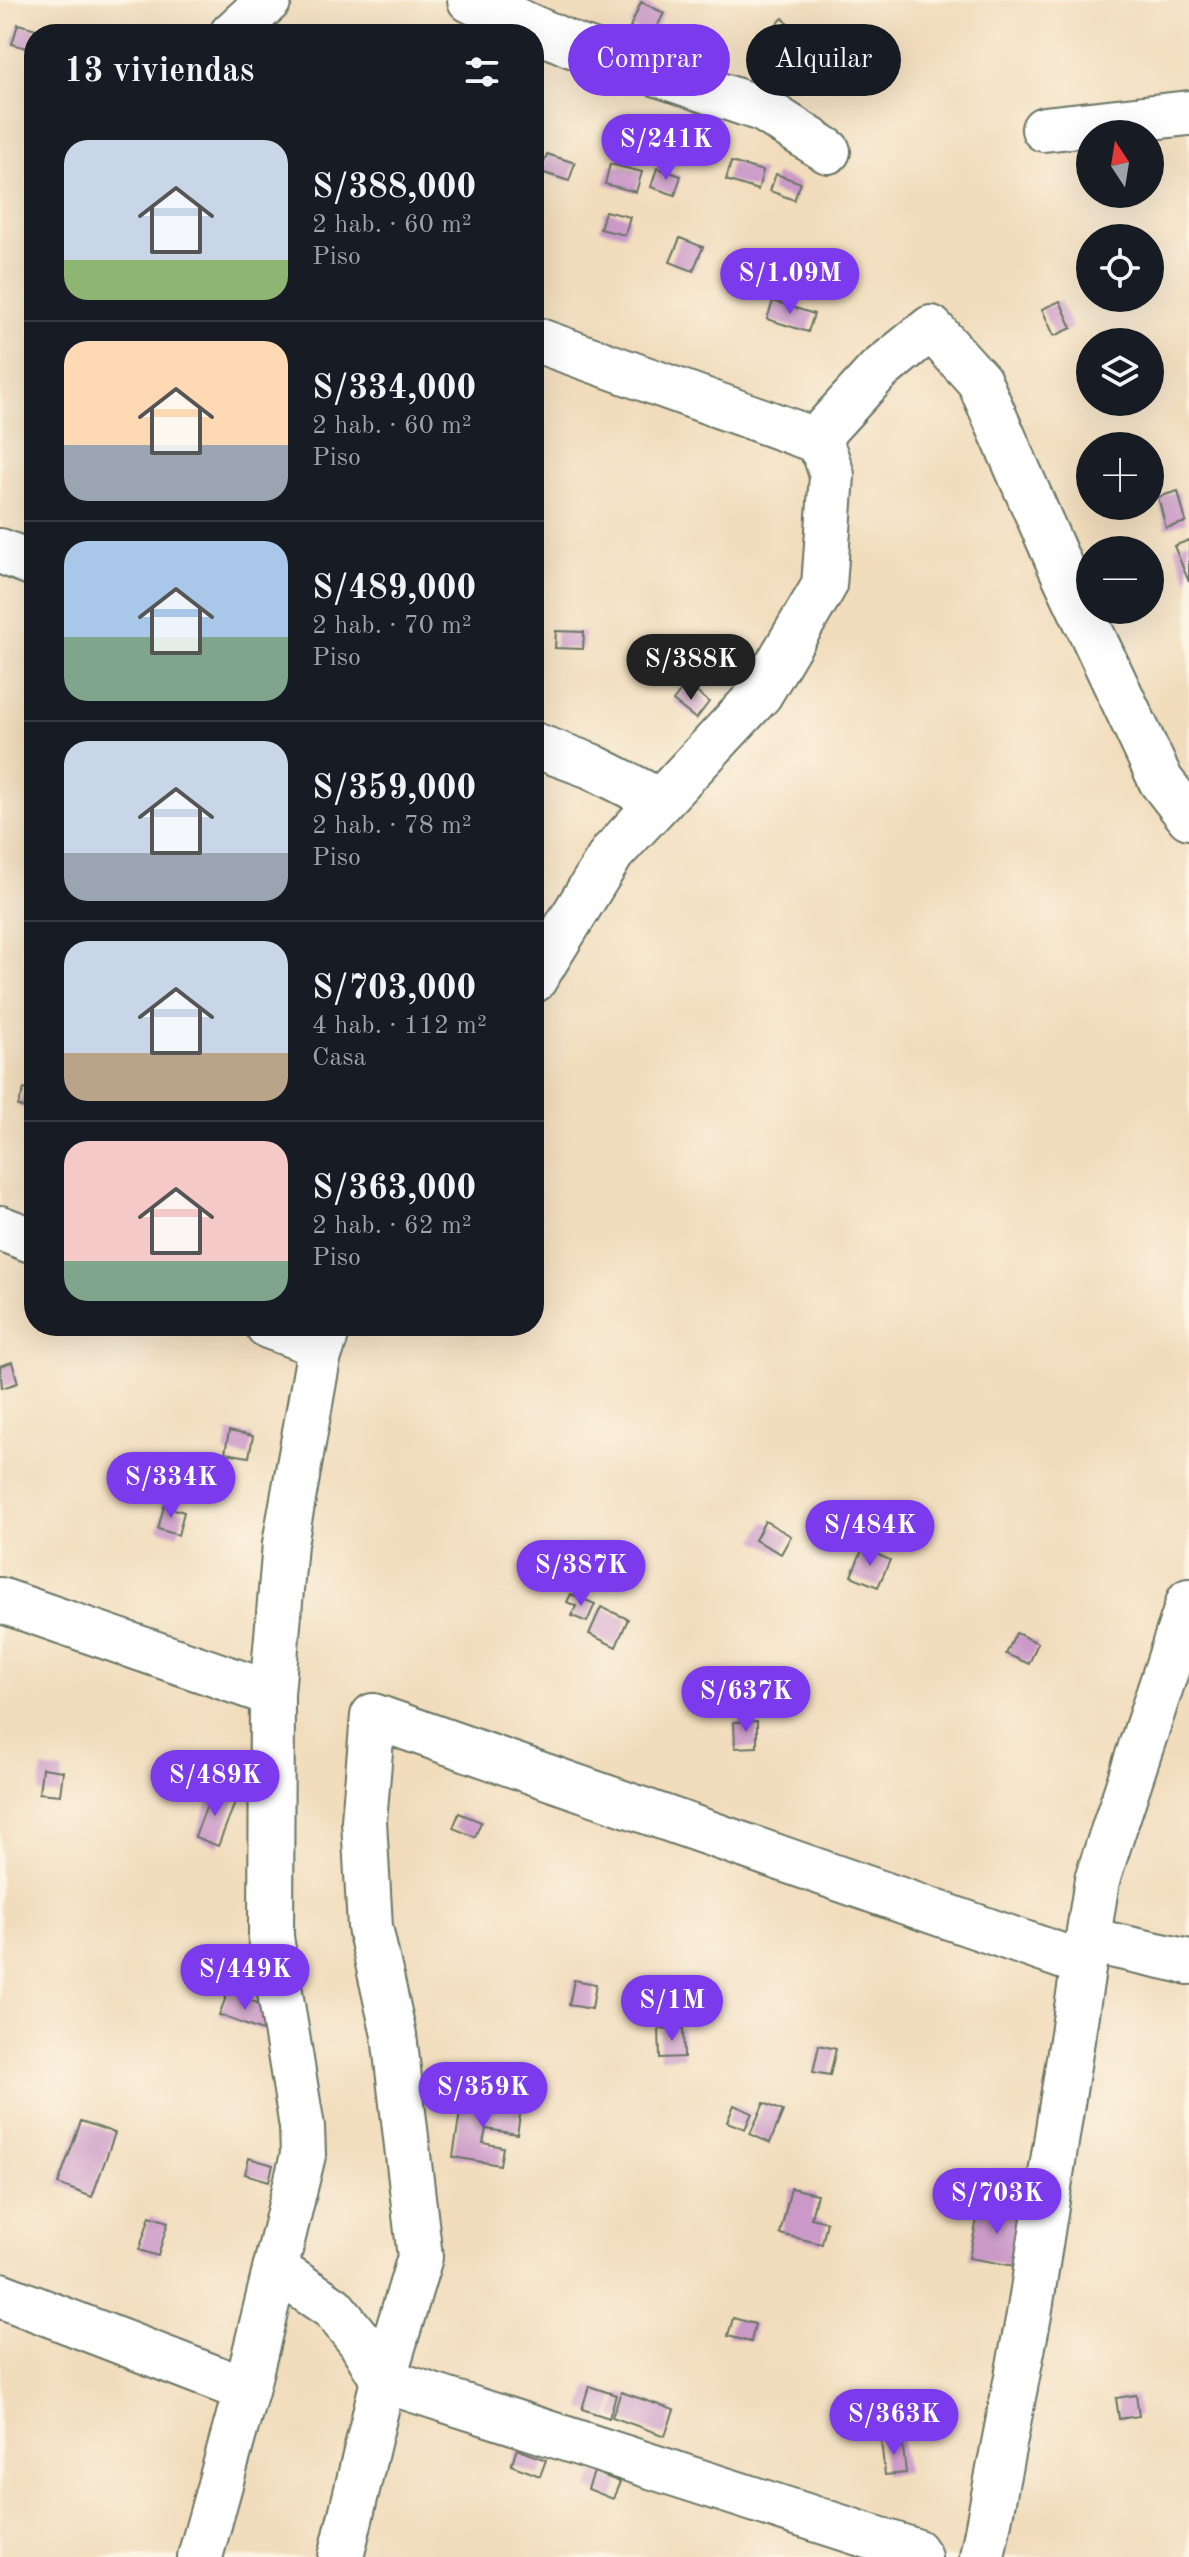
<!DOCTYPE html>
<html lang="es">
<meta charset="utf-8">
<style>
:root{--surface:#171b24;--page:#20242c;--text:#f1f3f6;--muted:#9ea1a6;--line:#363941;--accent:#7c3aed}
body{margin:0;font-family:"Old Standard TT",serif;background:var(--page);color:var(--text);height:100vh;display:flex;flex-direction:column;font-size:30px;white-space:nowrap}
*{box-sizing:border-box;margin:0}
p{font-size:26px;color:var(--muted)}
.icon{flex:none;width:44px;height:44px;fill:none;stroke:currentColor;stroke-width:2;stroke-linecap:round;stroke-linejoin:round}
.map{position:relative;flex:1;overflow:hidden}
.panel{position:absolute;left:24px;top:24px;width:520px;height:1312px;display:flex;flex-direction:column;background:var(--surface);border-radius:32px;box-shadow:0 8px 32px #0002}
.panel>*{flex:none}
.banner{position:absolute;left:568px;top:24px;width:500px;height:72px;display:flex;gap:16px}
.needle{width:52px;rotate:348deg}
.controls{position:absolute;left:1076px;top:120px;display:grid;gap:16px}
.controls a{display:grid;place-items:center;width:88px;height:88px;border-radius:50%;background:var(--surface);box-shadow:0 8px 32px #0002;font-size:40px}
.price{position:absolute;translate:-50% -68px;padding:0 18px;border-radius:28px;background:var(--accent);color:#fff;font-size:26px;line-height:52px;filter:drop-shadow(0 2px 4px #0008)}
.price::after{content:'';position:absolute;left:50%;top:48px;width:24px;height:18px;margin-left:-12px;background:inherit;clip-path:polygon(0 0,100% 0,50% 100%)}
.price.current{background:#222;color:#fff}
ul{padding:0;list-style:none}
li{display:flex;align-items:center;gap:24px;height:200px;padding:0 40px}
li+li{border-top:2px solid var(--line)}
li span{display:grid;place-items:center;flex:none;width:224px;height:160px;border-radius:24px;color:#555}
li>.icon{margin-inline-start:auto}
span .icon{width:96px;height:96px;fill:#fffc;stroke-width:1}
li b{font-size:34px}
h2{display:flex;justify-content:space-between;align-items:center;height:96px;padding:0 40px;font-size:34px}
.tag{padding:0 28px;border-radius:36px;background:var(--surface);box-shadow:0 8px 32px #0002;font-size:28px;line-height:72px}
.tag.current{background:var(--accent);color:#fff}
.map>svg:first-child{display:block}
.building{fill:#ca99c8}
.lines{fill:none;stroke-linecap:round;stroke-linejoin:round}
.minor-casing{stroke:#687563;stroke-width:48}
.minor{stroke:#fff;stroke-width:44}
</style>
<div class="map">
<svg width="1189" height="2557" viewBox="0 0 1189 2557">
<rect width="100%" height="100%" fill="#fcf5e5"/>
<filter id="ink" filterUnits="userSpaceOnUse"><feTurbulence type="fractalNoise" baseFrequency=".0125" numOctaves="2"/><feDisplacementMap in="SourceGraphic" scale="16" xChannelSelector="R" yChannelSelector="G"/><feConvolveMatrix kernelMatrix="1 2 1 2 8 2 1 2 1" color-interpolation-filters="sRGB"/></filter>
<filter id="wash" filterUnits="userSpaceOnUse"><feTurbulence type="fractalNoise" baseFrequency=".006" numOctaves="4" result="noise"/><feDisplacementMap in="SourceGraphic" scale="32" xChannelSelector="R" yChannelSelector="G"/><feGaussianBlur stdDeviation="1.8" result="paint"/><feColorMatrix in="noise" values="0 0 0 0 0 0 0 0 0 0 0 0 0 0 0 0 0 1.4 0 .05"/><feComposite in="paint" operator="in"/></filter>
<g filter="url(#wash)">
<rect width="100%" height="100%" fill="#f1dcbb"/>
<g id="blocks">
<!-- building -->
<g class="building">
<polygon points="641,2 664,13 652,37 630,27"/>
<polygon points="783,18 800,37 786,49 769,31"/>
<polygon points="18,24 51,33 51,34 34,34 34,50 12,44"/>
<polygon points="547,154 575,163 569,181 541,172"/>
<polygon points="731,162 763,171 758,190 726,180"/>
<polygon points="610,164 642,172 636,192 605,184"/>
<polygon points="657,168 681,176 675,195 651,187"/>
<polygon points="776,174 801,183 794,200 770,191"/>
<polygon points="605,211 630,217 625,235 600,229"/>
<polygon points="680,238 703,247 693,271 670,262"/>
<polygon points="773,301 814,314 808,332 767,319"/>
<polygon points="1060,301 1072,328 1054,336 1042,309"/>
<polygon points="1178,491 1186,522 1166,528 1158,497"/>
<polygon points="1189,540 1189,582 1174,546"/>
<polygon points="556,631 584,632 583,649 555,648"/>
<polygon points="686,684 709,702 696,719 673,701"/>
<polygon points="24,1089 34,1092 34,1112 18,1106"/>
<polygon points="12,1362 18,1383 2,1388 0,1366"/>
<polygon points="229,1431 253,1436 249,1457 225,1453"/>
<polygon points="164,1506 184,1512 178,1535 158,1529"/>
<polygon points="765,1521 791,1536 781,1554 755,1540"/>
<polygon points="863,1548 890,1560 878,1587 851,1576"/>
<polygon points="571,1594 595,1604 587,1622 572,1616 576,1606 567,1602"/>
<polygon points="601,1607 628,1619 616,1647 589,1634"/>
<polygon points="1016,1633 1038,1643 1029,1664 1006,1654"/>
<polygon points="757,1721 757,1747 735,1748 734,1722"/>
<polygon points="42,1768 63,1771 60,1795 39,1793"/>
<polygon points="212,1791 236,1800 218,1846 195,1837"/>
<polygon points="459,1813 481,1822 475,1837 453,1828"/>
<polygon points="574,1980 596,1984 592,2009 569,2005"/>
<polygon points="228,1992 271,2008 262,2031 219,2015"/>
<polygon points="683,2028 684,2057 660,2058 659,2029"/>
<polygon points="819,2045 836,2049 830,2075 813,2072"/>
<polygon points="462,2099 521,2109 517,2134 486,2129 483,2143 503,2147 500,2165 453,2157"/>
<polygon points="764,2103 783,2111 770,2143 750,2134"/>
<polygon points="734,2105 752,2113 745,2129 727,2122"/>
<polygon points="81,2121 115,2133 92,2197 58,2184"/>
<polygon points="249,2158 273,2165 269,2181 245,2174"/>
<polygon points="791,2188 817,2194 811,2218 827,2222 822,2244 780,2234"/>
<polygon points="980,2205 1025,2214 1015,2266 969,2258"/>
<polygon points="150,2216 168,2222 158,2256 139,2250"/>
<polygon points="733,2318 755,2324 751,2342 728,2336"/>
<polygon points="589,2386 616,2395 609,2418 582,2409"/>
<polygon points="621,2392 674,2410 665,2436 612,2417"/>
<polygon points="1136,2395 1139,2416 1119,2419 1116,2398"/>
<polygon points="902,2439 906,2473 885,2475 881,2441"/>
<polygon points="517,2449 546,2460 540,2476 511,2465"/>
<polygon points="594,2472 620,2482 613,2499 588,2489"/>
</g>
</g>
</g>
<g filter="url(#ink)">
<use href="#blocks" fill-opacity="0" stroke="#687563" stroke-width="2"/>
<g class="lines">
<defs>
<g id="minor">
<polyline points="470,0 572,45 764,110 828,151"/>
<polyline points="232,34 269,0"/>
<polyline points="1044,129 1189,113"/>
<polyline points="534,339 815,440 825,454 832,475 824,586 760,694 612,853 534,980"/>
<polyline points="815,440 878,371 931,328 979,381 1060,566 1161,781 1189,817"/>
<polyline points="0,551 34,564"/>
<polyline points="534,745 591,766 660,801"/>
<polyline points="0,1228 34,1241"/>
<polyline points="268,1326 322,1346"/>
<polyline points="0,1600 272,1694"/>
<polyline points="1088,1940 1189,1962"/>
<polyline points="275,2269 333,2308 360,2341 383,2380 915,2551 919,2557"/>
<polyline points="0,2295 246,2390"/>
<polyline points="200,2557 246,2390 303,2155 302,2127 271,1937 272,1694 285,1544 318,1359 329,1326"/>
<polyline points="341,2557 383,2380 420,2257 394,2035 370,1927 364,1821 373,1716 1084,1964"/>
<polyline points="982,2557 1029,2315 1097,1880 1189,1601"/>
</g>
</defs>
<!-- minor casing -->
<use href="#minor" class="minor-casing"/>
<!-- minor -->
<use href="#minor" class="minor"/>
</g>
</g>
</svg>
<div class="controls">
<a><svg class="needle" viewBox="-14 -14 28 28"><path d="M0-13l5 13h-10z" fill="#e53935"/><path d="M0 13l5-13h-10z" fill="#9ea1a6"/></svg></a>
<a><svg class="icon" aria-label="locate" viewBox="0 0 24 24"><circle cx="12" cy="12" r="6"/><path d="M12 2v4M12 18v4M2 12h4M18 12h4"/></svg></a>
<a><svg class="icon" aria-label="layers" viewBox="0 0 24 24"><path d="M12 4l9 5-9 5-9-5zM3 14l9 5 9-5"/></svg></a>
<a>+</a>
<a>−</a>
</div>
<b class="price" style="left:666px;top:182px">S/241K</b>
<b class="price" style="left:790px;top:316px">S/1.09M</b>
<b class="price current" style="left:691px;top:702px">S/388K</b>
<b class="price" style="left:171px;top:1520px">S/334K</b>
<b class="price" style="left:870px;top:1568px">S/484K</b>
<b class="price" style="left:581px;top:1608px">S/387K</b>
<b class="price" style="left:746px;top:1734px">S/637K</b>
<b class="price" style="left:215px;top:1818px">S/489K</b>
<b class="price" style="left:245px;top:2012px">S/449K</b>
<b class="price" style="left:672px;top:2043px">S/1M</b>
<b class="price" style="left:483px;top:2130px">S/359K</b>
<b class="price" style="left:997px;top:2236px">S/703K</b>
<b class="price" style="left:894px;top:2457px">S/363K</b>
<div class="banner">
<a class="tag current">Comprar</a>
<a class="tag">Alquilar</a>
</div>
<section class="panel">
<h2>13 viviendas<svg class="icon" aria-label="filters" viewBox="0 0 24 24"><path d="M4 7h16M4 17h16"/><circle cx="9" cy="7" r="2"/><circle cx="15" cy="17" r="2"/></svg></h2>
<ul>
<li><span style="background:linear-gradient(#c9d6e8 75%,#8fb573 0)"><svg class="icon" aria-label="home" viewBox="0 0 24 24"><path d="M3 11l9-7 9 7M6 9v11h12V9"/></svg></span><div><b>S/388,000</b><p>2 hab. · 60 m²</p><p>Piso</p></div></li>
<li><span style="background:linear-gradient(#ffd9b3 65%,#9aa5b1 0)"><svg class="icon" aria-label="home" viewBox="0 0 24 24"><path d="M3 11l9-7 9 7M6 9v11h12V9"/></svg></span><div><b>S/334,000</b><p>2 hab. · 60 m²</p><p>Piso</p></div></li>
<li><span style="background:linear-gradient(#a9c7e8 60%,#7fa58c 0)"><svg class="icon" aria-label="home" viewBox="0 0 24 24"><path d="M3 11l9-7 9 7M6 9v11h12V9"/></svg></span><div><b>S/489,000</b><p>2 hab. · 70 m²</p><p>Piso</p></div></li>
<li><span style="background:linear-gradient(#c9d6e8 70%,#9aa5b1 0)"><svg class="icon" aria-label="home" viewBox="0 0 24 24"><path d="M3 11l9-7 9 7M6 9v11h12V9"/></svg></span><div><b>S/359,000</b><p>2 hab. · 78 m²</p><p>Piso</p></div></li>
<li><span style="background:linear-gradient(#c9d6e8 70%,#b9a48a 0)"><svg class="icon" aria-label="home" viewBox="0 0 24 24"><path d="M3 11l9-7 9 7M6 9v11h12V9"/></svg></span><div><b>S/703,000</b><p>4 hab. · 112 m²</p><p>Casa</p></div></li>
<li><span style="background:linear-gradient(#f6c9c9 75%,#7fa58c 0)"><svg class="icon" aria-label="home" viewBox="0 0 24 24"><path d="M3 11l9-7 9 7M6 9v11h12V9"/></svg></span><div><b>S/363,000</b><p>2 hab. · 62 m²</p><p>Piso</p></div></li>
</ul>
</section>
</div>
